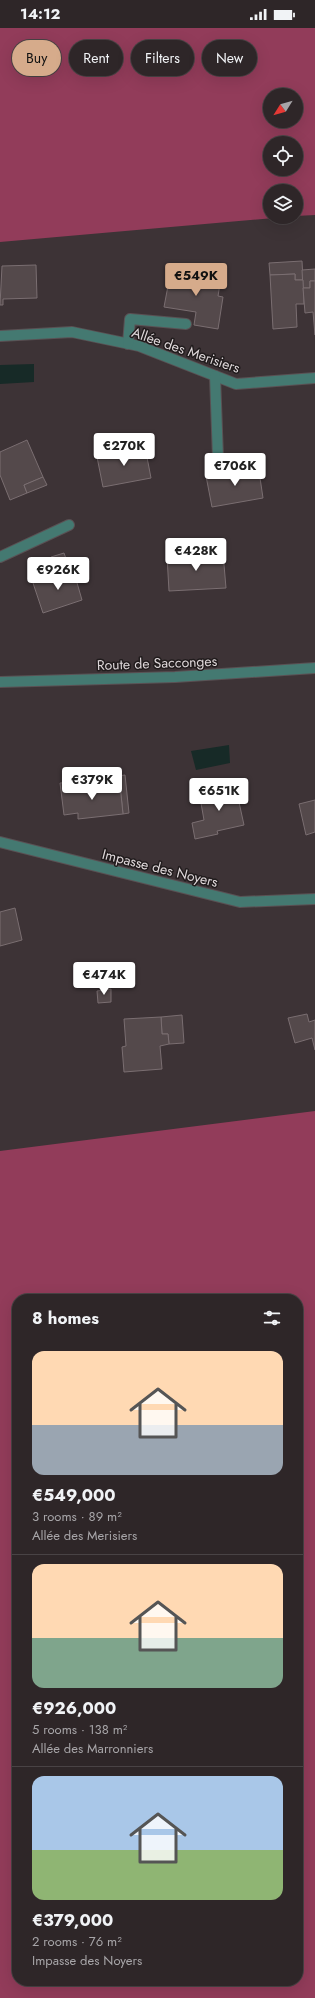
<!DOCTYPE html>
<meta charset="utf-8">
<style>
:root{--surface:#2e2628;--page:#3a3234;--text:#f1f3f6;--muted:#a7a5a8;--line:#494345;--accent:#d6ab8b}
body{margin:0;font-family:Jost,sans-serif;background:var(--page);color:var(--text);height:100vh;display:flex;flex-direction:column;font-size:15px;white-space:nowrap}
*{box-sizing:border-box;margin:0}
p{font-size:13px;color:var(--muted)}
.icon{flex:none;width:22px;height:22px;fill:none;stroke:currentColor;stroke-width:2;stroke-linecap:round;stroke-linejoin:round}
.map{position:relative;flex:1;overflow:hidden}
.sheet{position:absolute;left:12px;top:1266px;width:291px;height:692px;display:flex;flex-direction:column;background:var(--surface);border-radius:16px;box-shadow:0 4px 16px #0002,0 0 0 1px var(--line)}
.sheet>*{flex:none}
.top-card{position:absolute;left:12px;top:12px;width:291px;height:36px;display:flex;gap:8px}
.needle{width:26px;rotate:233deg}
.tools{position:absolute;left:263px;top:60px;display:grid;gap:8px}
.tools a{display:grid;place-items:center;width:40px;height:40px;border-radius:50%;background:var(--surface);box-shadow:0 4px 16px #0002,0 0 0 1px var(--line);font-size:20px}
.price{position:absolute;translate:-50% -34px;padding:0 9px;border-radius:4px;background:#fff;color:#222;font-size:13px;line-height:26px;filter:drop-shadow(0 1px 2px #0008)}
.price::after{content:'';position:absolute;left:50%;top:24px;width:12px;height:9px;margin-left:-6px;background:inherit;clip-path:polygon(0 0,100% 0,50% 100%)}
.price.active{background:var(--accent);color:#111}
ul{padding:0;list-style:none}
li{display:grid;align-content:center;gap:8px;height:212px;padding:0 20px}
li+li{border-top:1px solid var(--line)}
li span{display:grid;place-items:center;height:124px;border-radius:12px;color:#555}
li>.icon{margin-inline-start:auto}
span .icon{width:72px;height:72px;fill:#fffc;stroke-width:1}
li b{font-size:17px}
h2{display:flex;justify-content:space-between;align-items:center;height:48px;padding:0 20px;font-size:17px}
.pill{padding:0 14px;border-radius:18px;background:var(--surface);box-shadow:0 4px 16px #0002,0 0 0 1px var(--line);font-size:14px;line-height:36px}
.pill.active{background:var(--accent);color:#111}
.status{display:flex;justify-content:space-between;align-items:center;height:28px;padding:0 20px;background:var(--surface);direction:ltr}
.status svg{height:11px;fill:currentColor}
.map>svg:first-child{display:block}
.green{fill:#923c5a;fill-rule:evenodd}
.water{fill:#172a27}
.building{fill:#54494b;stroke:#7a6e71}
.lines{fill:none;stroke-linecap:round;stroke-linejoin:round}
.minor-casing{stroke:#5a5154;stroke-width:12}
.minor{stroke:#447971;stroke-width:10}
.labels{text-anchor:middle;stroke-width:3;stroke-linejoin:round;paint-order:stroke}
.street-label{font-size:14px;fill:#dfd8da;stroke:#211c1d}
</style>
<div class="status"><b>14:12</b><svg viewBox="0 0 49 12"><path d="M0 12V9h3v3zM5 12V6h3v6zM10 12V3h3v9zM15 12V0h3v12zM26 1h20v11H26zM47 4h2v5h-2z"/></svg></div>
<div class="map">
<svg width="315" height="1970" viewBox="0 0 315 1970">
<rect width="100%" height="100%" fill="#3d3336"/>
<!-- green -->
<g class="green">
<path d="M0 0H315V187L296 188V163H270V189H286L0 214ZM270 67H296V93H270ZM270 115H296V141H270Z"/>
<path d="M315 1083V1970H0V1123ZM17 1271H298V1953H17Z"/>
</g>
<!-- water -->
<g class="water">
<polygon points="34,336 34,354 0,356 0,337"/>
<polygon points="229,717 230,735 196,742 191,723"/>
</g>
<!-- building -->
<g class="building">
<polygon points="302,233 303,252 295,252 295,246 270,247 269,235"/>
<polygon points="36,237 37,270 3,271 3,277 0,277 2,238"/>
<polygon points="315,241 315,253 310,253 310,260 303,260 302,242"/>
<polygon points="171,242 221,250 218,268 223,269 218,301 194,297 196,284 164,279"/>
<polygon points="295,246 295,252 303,252 304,276 296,276 297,299 273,301 270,247"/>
<polygon points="310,253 315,253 315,307 313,284 305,285 303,260 310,260"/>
<polygon points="27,412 43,449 24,457 27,465 10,472 0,447 0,424"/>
<polygon points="145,419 151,450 103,459 97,429"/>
<polygon points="250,438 259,443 263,470 212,479 206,448 239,443 241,439"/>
<polygon points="43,449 47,457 27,465 24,457"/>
<polygon points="64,525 70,542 57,547 51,529"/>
<polygon points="223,525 226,560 169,563 167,528"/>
<polygon points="73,541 82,572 43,585 33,555"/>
<polygon points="125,747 129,785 123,786 120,757 75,762 73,754"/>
<polygon points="73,754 75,762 120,757 123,786 78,791 78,785 64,787 60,755"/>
<polygon points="235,756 244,797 217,803 218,806 195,811 192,795 204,792 199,764"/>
<polygon points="315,772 315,804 306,807 299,776"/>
<polygon points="15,880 22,912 0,918 0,884"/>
<polygon points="111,961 111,974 98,975 97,963"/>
<polygon points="307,986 309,994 315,992 315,1022 312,1010 295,1015 288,990"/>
<polygon points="182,987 184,1015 169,1016 168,1006 162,1006 161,989"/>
<polygon points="161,989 162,1006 168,1006 169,1016 160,1018 162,1041 124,1044 122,1019 126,1018 124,991"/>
</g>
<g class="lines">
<defs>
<g id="minor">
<polyline points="0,308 72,304 139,318 236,356 315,350"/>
<polyline points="128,316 130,291 186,296"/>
<polyline points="215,348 218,430"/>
<polyline points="0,529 69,497"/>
<polyline points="0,654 175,649 315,640"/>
<polyline points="0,814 240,874 315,871"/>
</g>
</defs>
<!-- minor casing -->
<use href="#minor" class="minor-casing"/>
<!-- minor -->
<use href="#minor" class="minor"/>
</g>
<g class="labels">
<!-- street labels -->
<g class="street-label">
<text transform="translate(186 322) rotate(19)" y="5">Allée des Merisiers</text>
<text transform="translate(157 635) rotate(-2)" y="5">Route de Sacconges</text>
<text transform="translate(160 840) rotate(14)" y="5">Impasse des Noyers</text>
</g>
</g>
</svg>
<div class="tools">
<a><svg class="needle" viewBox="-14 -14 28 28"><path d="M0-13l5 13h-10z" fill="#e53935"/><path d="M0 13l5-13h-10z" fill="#a7a5a8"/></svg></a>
<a><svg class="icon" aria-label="locate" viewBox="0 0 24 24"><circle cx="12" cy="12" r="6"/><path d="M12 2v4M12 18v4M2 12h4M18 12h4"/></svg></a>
<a><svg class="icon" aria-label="layers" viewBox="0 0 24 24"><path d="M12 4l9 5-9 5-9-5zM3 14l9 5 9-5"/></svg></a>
</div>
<b class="price active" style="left:196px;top:269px">€549K</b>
<b class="price" style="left:124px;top:439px">€270K</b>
<b class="price" style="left:235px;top:459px">€706K</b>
<b class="price" style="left:196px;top:544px">€428K</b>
<b class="price" style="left:58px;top:563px">€926K</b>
<b class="price" style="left:92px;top:773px">€379K</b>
<b class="price" style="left:219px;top:784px">€651K</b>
<b class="price" style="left:104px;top:968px">€474K</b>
<div class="top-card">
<a class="pill active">Buy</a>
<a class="pill">Rent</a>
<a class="pill">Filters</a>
<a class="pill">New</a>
</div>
<section class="sheet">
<h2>8 homes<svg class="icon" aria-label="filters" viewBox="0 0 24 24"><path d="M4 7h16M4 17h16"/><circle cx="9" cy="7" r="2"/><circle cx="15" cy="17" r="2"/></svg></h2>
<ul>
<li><span style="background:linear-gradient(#ffd9b3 60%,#9aa5b1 0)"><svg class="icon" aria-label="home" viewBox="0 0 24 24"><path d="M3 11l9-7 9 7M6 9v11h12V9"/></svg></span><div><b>€549,000</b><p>3 rooms · 89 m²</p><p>Allée des Merisiers</p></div></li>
<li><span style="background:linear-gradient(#ffd9b3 60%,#7fa58c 0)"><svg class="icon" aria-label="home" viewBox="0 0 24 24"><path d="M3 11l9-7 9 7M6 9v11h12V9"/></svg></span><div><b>€926,000</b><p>5 rooms · 138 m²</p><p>Allée des Marronniers</p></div></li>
<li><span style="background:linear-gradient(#a9c7e8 60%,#8fb573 0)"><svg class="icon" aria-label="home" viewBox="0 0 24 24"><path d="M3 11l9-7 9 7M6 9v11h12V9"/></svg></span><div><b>€379,000</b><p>2 rooms · 76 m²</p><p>Impasse des Noyers</p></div></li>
</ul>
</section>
</div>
